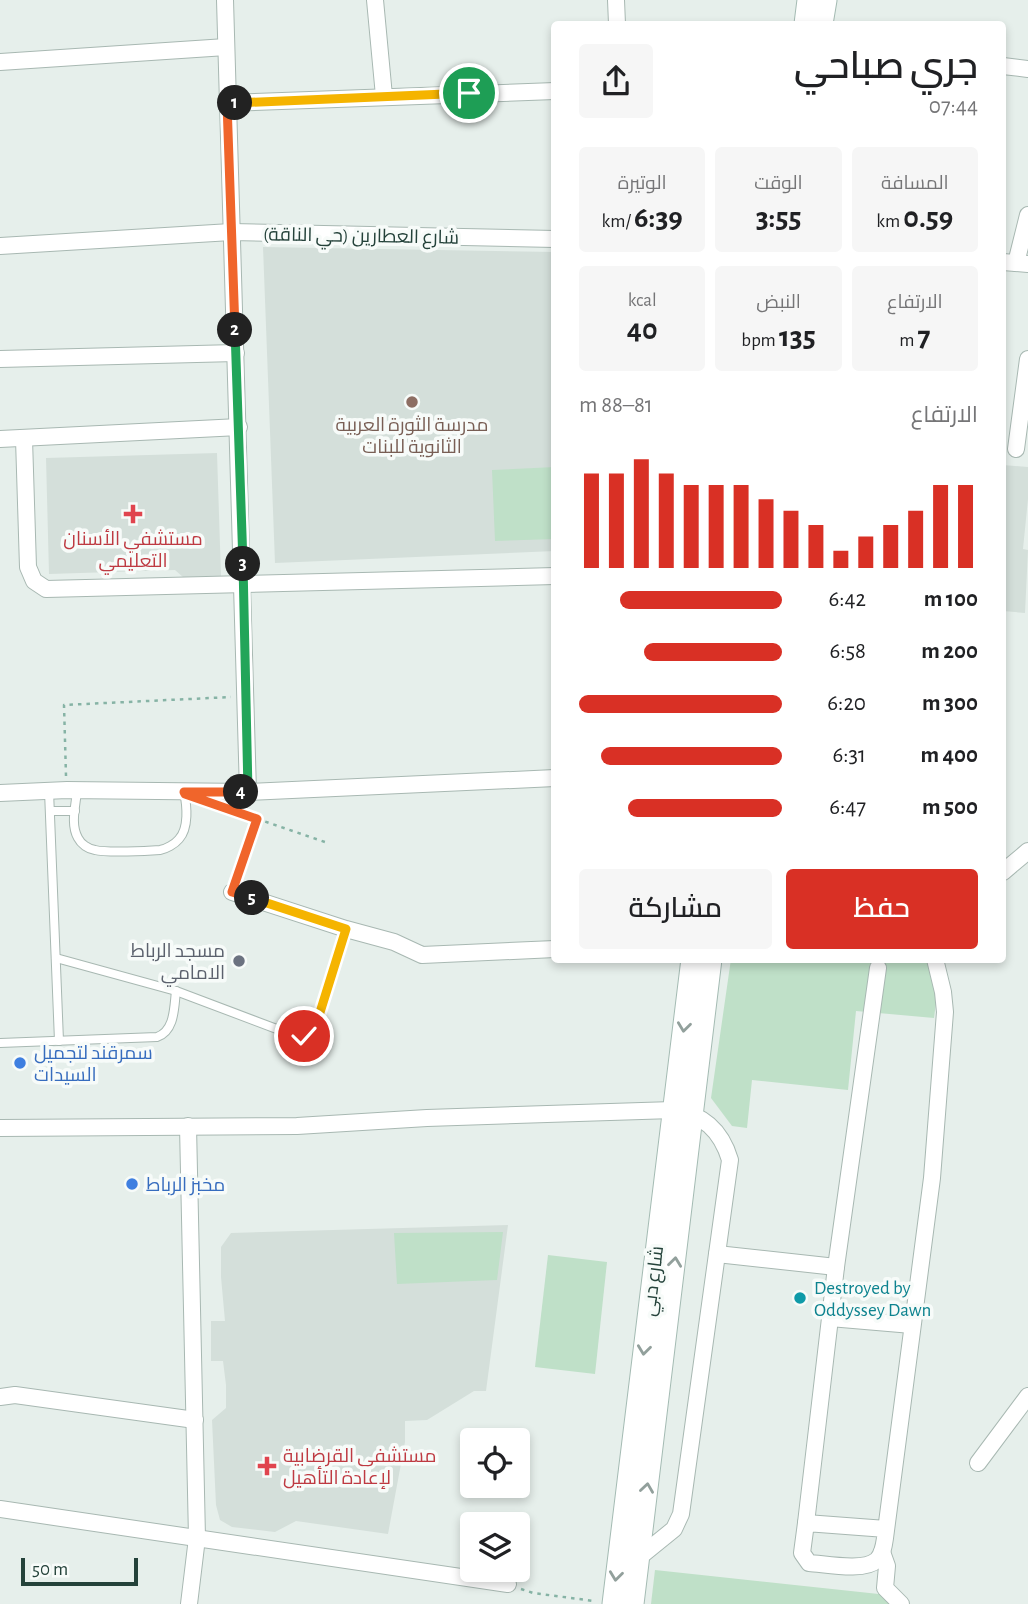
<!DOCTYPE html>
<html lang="ar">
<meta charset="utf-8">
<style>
:root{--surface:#fff;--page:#f6f6f6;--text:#202124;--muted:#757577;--accent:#d93025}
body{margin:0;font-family:"Alegreya Sans",Cairo,sans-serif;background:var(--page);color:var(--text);direction:rtl;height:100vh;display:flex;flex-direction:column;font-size:26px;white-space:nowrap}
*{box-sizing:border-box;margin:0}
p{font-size:23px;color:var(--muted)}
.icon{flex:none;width:38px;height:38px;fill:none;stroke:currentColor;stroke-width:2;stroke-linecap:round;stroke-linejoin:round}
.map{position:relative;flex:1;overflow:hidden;direction:ltr}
.drawer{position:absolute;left:551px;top:21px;width:455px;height:942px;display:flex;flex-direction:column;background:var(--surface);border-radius:7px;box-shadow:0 4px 10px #0003;direction:rtl}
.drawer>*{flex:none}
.tools{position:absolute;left:460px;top:1428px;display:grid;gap:14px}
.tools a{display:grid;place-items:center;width:70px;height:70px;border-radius:7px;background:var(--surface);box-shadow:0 4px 10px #0003;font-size:35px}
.scale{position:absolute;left:21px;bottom:18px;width:117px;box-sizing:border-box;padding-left:7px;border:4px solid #24423a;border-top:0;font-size:19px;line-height:24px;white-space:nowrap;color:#24423a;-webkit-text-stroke:5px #f7fbf9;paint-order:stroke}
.pin{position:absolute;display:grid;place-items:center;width:60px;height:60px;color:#fff;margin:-30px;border:4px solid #fff;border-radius:50%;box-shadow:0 2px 7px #0007}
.km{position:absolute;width:35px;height:35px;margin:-18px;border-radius:50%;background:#222;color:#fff;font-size:19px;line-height:35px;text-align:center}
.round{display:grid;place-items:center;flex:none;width:74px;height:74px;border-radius:7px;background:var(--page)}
.overview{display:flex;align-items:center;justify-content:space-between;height:119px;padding:0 28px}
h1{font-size:38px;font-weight:600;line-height:52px}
.figures{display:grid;grid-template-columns:repeat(3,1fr);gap:10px;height:119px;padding:7px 28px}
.figures div{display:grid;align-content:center;border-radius:7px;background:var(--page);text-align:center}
.figures b{font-size:30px;font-weight:600}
.figures small{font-size:19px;font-weight:400}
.figures p{font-size:19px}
.chart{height:196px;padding:14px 28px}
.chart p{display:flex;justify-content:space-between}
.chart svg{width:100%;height:126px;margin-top:7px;stroke:var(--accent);stroke-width:6}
.primary-button{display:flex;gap:14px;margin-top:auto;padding:14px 28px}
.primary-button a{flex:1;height:80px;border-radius:7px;background:var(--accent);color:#fff;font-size:28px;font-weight:600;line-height:80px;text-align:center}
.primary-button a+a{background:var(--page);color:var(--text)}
ul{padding:0 28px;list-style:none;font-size:23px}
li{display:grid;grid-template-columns:112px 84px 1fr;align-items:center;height:52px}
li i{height:18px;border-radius:9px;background:var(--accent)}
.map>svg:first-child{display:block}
.built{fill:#d4dfda}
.green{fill:#bfe0c8}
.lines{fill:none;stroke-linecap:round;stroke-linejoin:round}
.lane-casing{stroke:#a8b8b2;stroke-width:10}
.street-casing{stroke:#a8b8b2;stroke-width:18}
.secondary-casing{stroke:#a4bbb3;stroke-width:23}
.path{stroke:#86b3a5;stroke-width:2.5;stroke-dasharray:3.5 5;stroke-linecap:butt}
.lane{stroke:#fff;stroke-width:8}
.street{stroke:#fff;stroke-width:16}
.secondary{stroke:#fff;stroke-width:21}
.oneway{stroke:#92a09c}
.split-1-casing{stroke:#fff;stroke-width:14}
.split-2-casing{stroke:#fff;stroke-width:14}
.split-3-casing{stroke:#fff;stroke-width:14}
.split-4-casing{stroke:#fff;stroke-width:14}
.split-5-casing{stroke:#fff;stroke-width:14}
.split-6-casing{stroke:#fff;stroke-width:14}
.split-1{stroke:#f5b400;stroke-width:9}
.split-2{stroke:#f0652b;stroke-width:9}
.split-3{stroke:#22a559;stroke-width:9}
.split-4{stroke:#22a559;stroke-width:9}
.split-5{stroke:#f0652b;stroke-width:9}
.split-6{stroke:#f5b400;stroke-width:9}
.education-dot{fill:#8d6e63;stroke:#f7fbf9;stroke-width:2.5}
.health-dot{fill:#e0444e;stroke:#f7fbf9;stroke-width:2.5}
.worship-dot{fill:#6b7280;stroke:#f7fbf9;stroke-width:2.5}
.shop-dot{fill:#3f7fe0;stroke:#f7fbf9;stroke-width:2.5}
.culture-dot{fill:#0f9aa8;stroke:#f7fbf9;stroke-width:2.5}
.labels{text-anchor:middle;stroke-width:7;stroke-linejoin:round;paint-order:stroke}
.street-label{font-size:19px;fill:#24423a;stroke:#f7fbf9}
.education-label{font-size:19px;fill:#785e54;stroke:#f7fbf9}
.health-label{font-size:19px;fill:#be3a42;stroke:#f7fbf9}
.worship-label{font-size:19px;fill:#5b616d;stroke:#f7fbf9;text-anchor:end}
.shop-label{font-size:19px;fill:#366cbe;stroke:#f7fbf9;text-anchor:start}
.culture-label{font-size:19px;fill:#0d838f;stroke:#f7fbf9;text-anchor:start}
</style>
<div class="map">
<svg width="1028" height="1604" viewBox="0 0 1028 1604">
<rect width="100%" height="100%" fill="#e6efeb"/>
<!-- built -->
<g class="built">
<path d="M263 247 555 252V551L275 563Z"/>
<path d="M217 453 221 576 183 577 175 570 49 574 46 458Z"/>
<path d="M1003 465 1028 467V499L1023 549 1028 550 1025 613 1003 611Z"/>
<path d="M508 1225 486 1391H474L427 1420 405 1421V1442L388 1534 296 1521 275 1532 232 1527 220 1520 216 1505 212 1420 226 1408V1385L223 1361H211V1321H225L221 1277V1247L231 1233Z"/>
</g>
<!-- green -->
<g class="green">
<path d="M555 467V539L495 541 492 470Z"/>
<path d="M731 959H926L937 995 934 1018 856 1011 848 1090 752 1080 747 1128 732 1126 711 1098Z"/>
<path d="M503 1232 497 1280 397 1284 394 1233Z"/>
<path d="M548 1255 607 1262 595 1374 535 1367Z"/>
<path d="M655 1570 888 1595 898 1604H651Z"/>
</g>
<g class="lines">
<!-- lane casing -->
<g class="lane-casing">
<g id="lane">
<path d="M77 790C76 805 70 824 78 838 81 844 88 849 95 850 107 853 147 851 160 850 166 849 175 844 179 839 189 828 187 806 184 792"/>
<path d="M49 791 59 1041"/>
<path d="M50 811H75"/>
<path d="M56 958 176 991 290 1034C304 1036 309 1035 317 1022L346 929"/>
<path d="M0 1043 157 1037C175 1031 174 1007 176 991"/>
</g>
</g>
<!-- street casing -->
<g class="street-casing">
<g id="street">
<path d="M225 0 248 792"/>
<path d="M375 0 384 96"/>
<path d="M616 0 617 24"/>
<path d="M0 62 226 47"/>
<path d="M1003 66 1028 69"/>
<path d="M227 103 555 91"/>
<path d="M0 246 231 232 555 239"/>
<path d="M1003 262 1028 264"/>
<path d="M1016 263 1028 215"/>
<path d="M0 359 236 353"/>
<path d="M0 439 239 427"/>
<path d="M24 439 28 567 34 581 46 589 555 576"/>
<path d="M1016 449 1028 359"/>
<path d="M0 793 67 790 248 792 555 778"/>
<path d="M1003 872 1028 851"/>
<path d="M232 892 346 929 394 942 422 955 555 949"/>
<path d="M188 1126 197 1538 189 1604"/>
<path d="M0 1128 297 1126 427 1118 673 1110C703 1114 721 1130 730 1160L681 1514 674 1529 637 1559"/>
<path d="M717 1254 836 1267"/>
<path d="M830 1318 912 1325"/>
<path d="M0 1397 15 1395 195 1420"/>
<path d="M978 1463 1028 1396"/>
<path d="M0 1509 508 1584"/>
<path d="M806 1523 836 1267 878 968"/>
<path d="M886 1529 806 1523 802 1553 809 1563C826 1564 864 1572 877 1560 883 1554 884 1545 885 1538L932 1178 945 1012 943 992 935 959"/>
<path d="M882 1552 887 1566 885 1588 901 1604"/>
</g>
</g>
<!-- secondary casing -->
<g class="secondary-casing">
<g id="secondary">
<path d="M805 24 808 0"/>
<path d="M822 24 826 0"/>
<path d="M613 1604 692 959"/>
<path d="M633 1604 711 959"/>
</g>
</g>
<!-- path -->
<g class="path">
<path d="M66 776 64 705 231 697"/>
<path d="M225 808 325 842"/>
<path d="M236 879 257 819"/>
<path d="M521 1589 533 1593 594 1601"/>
</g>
<!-- lane -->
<use href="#lane" class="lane"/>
<!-- street -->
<use href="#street" class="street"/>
<!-- secondary -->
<use href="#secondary" class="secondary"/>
</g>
<!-- one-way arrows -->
<defs><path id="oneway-chevron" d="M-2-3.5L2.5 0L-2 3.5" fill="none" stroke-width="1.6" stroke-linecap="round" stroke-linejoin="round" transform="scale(1.75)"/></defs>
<g class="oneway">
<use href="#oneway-chevron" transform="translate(684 1027) rotate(97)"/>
<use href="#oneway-chevron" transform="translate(675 1262) rotate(-83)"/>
<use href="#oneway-chevron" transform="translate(644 1350) rotate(97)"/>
<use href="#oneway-chevron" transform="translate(647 1488) rotate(-82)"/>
<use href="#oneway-chevron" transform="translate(616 1576) rotate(97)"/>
</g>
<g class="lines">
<!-- split-1 casing -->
<g class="split-1-casing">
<path id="split-1" d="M235 103 469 93"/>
</g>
<!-- split-2 casing -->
<g class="split-2-casing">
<path id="split-2" d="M235 103H227L235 330"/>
</g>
<!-- split-3 casing -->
<g class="split-3-casing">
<path id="split-3" d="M235 330 243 564"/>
</g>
<!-- split-4 casing -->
<g class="split-4-casing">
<path id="split-4" d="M241 792H248L243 564"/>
</g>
<!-- split-5 casing -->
<g class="split-5-casing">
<path id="split-5" d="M241 792H184L185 794 257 819 232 892 252 898"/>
</g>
<!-- split-6 casing -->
<g class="split-6-casing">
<path id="split-6" d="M252 898 346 929 317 1022 311 1032 304 1036"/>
</g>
<!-- split-1 -->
<use href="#split-1" class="split-1"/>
<!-- split-2 -->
<use href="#split-2" class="split-2"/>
<!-- split-3 -->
<use href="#split-3" class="split-3"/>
<!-- split-4 -->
<use href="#split-4" class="split-4"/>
<!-- split-5 -->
<use href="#split-5" class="split-5"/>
<!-- split-6 -->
<use href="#split-6" class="split-6"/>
</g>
<!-- markers -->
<circle class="education-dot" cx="412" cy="402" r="7"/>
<g class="health-dot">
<path d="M129.5 503.5h7v7h7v7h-7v7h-7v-7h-7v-7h7z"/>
<path d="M263.5 1455.5h7v7h7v7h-7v7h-7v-7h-7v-7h7z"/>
</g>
<circle class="worship-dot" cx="239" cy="961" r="7"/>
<g class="shop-dot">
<circle cx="20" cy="1063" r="7"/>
<circle cx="132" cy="1184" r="7"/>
</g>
<circle class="culture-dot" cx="800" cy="1298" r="7"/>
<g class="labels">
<!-- street labels -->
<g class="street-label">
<text transform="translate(361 235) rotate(1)" y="7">شارع العطارين (حي الناقة)</text>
<text transform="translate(652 1281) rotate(-83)" y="7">شارع دبي</text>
</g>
<!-- education labels -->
<g class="education-label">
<text x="412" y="431">مدرسة الثورة العربية<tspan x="412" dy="22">الثانوية للبنات</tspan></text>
</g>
<!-- health labels -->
<g class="health-label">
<text x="133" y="545">مستشفي الأسنان<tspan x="133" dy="22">التعليمي</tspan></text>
<text x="283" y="1462" text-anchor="start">مستشفي القرضابية<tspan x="283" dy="22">لإعادة التأهيل</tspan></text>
</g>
<!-- worship labels -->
<g class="worship-label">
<text x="225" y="957">مسجد الرباط<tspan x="225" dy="22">الامامي</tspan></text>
</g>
<!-- shop labels -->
<g class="shop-label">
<text x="34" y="1059">سمرقند لتجميل<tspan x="34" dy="22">السيدات</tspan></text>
<text x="146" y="1191">مخبز الرباط</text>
</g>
<!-- culture labels -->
<g class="culture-label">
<text x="814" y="1294">Destroyed by<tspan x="814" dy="22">Oddyssey Dawn</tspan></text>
</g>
</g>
</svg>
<div class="tools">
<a><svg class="icon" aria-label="locate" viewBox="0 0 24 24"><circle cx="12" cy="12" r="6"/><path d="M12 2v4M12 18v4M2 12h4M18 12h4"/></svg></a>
<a><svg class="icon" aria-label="layers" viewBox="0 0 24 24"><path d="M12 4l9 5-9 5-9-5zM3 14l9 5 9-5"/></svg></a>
</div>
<div class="scale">50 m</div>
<div class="pin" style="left:469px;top:93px;background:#1e9e55"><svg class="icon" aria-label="arrive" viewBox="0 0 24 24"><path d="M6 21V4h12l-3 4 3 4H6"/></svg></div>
<div class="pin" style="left:304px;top:1036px;background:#d93025"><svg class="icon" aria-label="check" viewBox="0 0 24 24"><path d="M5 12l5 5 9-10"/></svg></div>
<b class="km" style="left:235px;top:103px">1</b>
<b class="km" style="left:235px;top:330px">2</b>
<b class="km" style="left:243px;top:564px">3</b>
<b class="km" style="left:241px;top:792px">4</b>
<b class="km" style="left:252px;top:898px">5</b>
<section class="drawer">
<div class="overview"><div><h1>جري صباحي</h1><p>07:44</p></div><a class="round"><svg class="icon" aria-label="share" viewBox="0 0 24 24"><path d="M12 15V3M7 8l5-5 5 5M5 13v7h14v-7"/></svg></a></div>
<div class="figures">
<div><p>المسافة</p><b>0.59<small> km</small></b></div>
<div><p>الوقت</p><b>3:55</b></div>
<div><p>الوتيرة</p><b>6:39<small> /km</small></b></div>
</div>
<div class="figures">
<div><p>الارتفاع</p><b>7<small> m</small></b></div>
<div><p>النبض</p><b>135<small> bpm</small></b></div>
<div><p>kcal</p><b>40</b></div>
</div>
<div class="chart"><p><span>الارتفاع</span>81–88 m</p>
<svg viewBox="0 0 160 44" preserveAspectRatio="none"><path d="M5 44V11M15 44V11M25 44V6M35 44V11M45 44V15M55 44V15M65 44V15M75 44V20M85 44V24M95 44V29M105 44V38M115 44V33M125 44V29M135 44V24M145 44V15M155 44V15"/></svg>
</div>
<ul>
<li><b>100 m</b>6:42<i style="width:80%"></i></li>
<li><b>200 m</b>6:58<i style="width:68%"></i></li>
<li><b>300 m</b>6:20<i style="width:100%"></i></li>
<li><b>400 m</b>6:31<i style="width:89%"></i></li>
<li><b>500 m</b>6:47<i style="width:76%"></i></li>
</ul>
<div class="primary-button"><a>حفظ</a><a>مشاركة</a></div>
</section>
</div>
